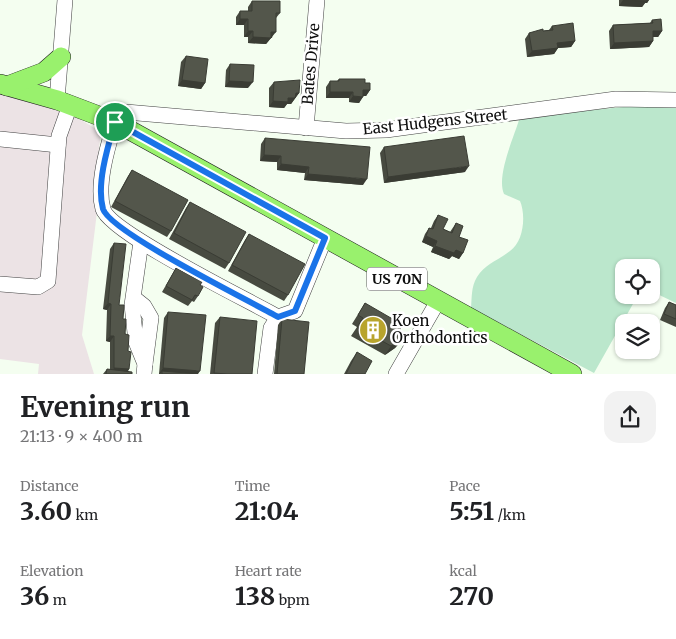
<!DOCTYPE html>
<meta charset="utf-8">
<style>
:root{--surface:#fff;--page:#f2f2f2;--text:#202124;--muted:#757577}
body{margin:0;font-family:Merriweather,serif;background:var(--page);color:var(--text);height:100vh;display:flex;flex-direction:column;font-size:19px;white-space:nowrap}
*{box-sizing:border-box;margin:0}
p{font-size:16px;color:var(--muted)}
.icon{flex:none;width:28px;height:28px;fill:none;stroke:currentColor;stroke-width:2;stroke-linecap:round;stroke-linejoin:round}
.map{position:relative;height:374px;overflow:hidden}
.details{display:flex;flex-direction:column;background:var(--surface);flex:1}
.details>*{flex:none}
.buttons{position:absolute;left:615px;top:259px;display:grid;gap:10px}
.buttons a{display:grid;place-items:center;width:45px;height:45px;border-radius:10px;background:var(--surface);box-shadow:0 1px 4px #0004;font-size:25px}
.pin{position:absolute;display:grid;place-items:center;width:42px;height:42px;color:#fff;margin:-21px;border:2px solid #fff;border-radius:50%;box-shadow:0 1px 5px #0007}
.round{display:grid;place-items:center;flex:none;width:52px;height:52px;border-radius:15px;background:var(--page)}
.summary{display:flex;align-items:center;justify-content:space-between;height:85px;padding:0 20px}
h1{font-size:28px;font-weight:700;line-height:38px}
.stats{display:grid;grid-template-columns:repeat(3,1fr);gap:8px;height:85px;padding:5px 20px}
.stats div{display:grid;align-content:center}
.stats b{font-size:25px;font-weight:700}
.stats small{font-size:14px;font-weight:400}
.stats p{font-size:14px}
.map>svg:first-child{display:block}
.industrial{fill:#ece3e5}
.green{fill:#bbe7cc}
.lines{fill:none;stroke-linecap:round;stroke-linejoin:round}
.minor-casing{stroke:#414141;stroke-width:16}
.major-casing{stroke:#1f1f1f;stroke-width:20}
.minor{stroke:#fff;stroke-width:15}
.major{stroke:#99f16d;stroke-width:19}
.wall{fill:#474a40}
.shaded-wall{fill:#3a3c34}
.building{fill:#53564b;stroke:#3a3c34}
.route-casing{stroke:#fff;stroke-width:10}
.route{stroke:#1a73e8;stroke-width:6}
.labels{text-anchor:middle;stroke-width:5;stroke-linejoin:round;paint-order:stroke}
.shield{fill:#fff;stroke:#565656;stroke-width:1}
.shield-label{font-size:14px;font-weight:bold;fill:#0e0e0e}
.street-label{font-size:15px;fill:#0e0e0e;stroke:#fff}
.poi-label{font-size:15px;fill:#0e0e0e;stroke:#fff;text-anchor:start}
</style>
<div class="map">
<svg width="676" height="374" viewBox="0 0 676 374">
<rect width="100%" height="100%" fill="#f4fef0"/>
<!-- industrial -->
<path class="industrial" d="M0 93 68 112 101 132 96 173 97 212 82 335 94 374H38L39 364 0 359Z"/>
<!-- green -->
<path class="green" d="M644 105 676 106V303L651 291V268H624V295H638L594 373 471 308C472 297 471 287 477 277 485 264 499 260 510 251 524 241 526 215 520 201L504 194C496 176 514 137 520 117Z"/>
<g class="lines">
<!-- minor casing -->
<g class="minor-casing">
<g id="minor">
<path d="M57 100 65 0"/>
<path d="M106 119 126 112 346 131 386 130 616 99 676 100"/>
<path d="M115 122C108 146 96 184 103 209 110 233 250 301 278 317L295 311 325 238"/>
<path d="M306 128 317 0"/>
<path d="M0 139 58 145"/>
<path d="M141 242 132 305 136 342 145 364 144 374"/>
<path d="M0 284 38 287 48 281 59 136 70 105"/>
<path d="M134 298 144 306 151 318 145 364"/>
<path d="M265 374 271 328 278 317"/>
<path d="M396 374 438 301"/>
</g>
</g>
<!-- major casing -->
<g class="major-casing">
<g id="major">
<path d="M0 84 57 100 115 122 572 374"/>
<path d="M7 86 44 72 61 57"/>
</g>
</g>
<!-- minor -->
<use href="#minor" class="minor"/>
<!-- major -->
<use href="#major" class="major"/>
</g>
<!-- wall -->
<g class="wall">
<path d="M619 0H649L647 3H645L642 7 619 6Z"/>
<path d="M252 1 280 13 276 18 272 38H271L266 44 248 43V37H244V25H236V17L240 11H248V7Z"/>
<path d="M652 20 662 31 658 37H653V41L649 47 610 49 609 31 613 25 650 23Z"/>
<path d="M552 26 575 41 571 47 558 48 554 54 527 57 525 39 529 33 549 30Z"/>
<path d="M186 56 205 83 201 89 178 86 181 62Z"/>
<path d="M230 64 248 88 225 87 226 70Z"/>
<path d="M339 79 365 83 370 90 366 96H363L359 103 349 102V98H326V87L330 81H337Z"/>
<path d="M274 82 299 93 291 104H287L284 108 269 107V88Z"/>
<path d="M265 138 363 185 304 180 305 173 277 170V162L260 161 261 144Z"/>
<path d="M384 147 465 172 384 183 380 153Z"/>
<path d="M132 170 171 231 167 237 111 207 128 176Z"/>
<path d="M190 202 229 263 225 269 169 239 186 208Z"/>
<path d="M438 215 443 229 450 232 456 223 463 253 459 259 452 256 449 259 431 252 433 247 422 242 425 234 429 228H431L434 221Z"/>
<path d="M249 234 288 295 284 301 228 271 245 240Z"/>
<path d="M114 243 119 305 123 319 128 351 129 369 128 371 132 374H103L107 369 110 370V342L106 341 107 310 103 309 110 249Z"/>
<path d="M176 268 198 296 194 302 192 301 188 306 162 292Z"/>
<path d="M669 302 676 305V327L660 320 665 308Z"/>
<path d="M365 303 400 329 402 340 395 348 385 355 351 336 357 327 352 324Z"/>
<path d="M168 312 198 374H159L164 318Z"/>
<path d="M220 317 252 374H210L215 323Z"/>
<path d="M282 319 304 374H274L278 325Z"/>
<path d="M357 352 365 374H344L351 361Z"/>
</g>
<!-- shaded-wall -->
<g class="shaded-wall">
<path d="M623 0H649L647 3H645L642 7 619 6Z"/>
<path d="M240 19H248L244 25H236Z"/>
<path d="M248 31H253L248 37H244Z"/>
<path d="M653 31H662L658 37H649Z"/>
<path d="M271 32H276L266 44 248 43 253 37Z"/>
<path d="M575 41 571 47 558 48 554 54 527 57 532 51 557 43Z"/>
<path d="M653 41 649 47 610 49 614 43Z"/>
<path d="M182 80 205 83 201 89 178 86Z"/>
<path d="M229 81 253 82 248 88 225 87Z"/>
<path d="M363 90H370L366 96H359Z"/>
<path d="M330 92H353L349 98H326Z"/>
<path d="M296 93H299L291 104H287L284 108 269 107 273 101 288 98Z"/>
<path d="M353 96 363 97 359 103 349 102Z"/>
<path d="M264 155 281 156 277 162 260 161Z"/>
<path d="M281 164 309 167 305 173 277 170Z"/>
<path d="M469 166 465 172 384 183 388 177Z"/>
<path d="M308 174 367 179 363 185 304 180Z"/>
<path d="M426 236 437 241 433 247 422 242Z"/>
<path d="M435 246 456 250 463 253 459 259 452 256 449 259 431 252Z"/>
<path d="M108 303 111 304 107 310 103 309Z"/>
<path d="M110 336H114L110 342 106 341Z"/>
<path d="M402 340 395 348 385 355 391 346Z"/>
<path d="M114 368 129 369 126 374H110Z"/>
<path d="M163 368 200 371 198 374 162 371 160 374H159Z"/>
</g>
<!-- building -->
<g class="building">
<path d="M623 0H647V1Z"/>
<path d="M252 1H280V13H276V32H271V38L253 37V31H248V19H240V11H252Z"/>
<path d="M661 19 662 31H653V41L614 43 613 25 653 23 652 20Z"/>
<path d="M573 23 575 41 557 43 558 48 532 51 529 33 543 29V31L553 30 552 26Z"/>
<path d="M186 56 208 59 205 83 182 80Z"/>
<path d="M230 64 254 65 253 82 229 81Z"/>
<path d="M339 79H365V83H370V90H363V97L353 96V92H330V81H339Z"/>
<path d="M300 80 299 93H296L295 98H288V102L273 101 274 82Z"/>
<path d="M464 136 469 166 388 177 384 147Z"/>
<path d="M265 138 370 147 367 179 308 174 309 167 281 164V156L264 155Z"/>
<path d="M132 170 188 200 171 231 115 201Z"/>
<path d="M190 202 246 232 229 263 174 233Z"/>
<path d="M438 215 448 219 443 229 452 233 456 223 463 226 459 237 468 240 463 253 456 250 454 253 435 246 437 241 426 236 429 228 433 229Z"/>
<path d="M249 234 305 264 288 295 232 265Z"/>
<path d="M114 243 126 244 119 305H124L123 319H126L125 334 129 335 128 351 131 352 129 369 114 368V336H110L111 304 108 303Z"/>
<path d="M176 268 202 282 200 285 203 287 198 296 195 295 192 300 166 286Z"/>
<path d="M669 302 676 305V319L664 314Z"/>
<path d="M365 303 403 325 400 329 402 340 391 346 357 327 363 318 358 315Z"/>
<path d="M168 312 206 315 200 371 163 368Z"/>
<path d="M220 317 257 321 252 374H227L214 373Z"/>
<path d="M282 319 309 322 304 374H277Z"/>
<path d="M357 352 372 361 365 374H346Z"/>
<path d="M107 369 132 372V374H106Z"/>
<path d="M162 371 198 374H162Z"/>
</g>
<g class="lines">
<!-- route casing -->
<g class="route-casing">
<path id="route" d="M115 122 325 238 295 311 278 317C250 301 110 232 103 209 96 184 108 146 115 122Z"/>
</g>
<!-- route -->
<use href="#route" class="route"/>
</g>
<!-- icons -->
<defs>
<g id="building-disc" transform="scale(1.4375)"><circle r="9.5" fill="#b8a42d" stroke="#fff"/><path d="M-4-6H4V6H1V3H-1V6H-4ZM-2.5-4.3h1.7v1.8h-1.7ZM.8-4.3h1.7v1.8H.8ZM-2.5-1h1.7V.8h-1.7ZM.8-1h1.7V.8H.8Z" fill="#fff"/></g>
</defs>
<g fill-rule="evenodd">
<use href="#building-disc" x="373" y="330"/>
</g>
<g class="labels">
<!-- shield labels -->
<rect class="shield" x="367" y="267.5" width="60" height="23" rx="4"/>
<g class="shield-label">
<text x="397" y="284">US 70N</text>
</g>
<!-- street labels -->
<g class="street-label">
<text transform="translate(311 64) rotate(-85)" y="5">Bates Drive</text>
<text transform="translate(435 122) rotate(-6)" y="5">East Hudgens Street</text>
</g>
<!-- poi labels -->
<g class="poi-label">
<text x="392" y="326">Koen<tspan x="392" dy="17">Orthodontics</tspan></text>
</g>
</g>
</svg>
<div class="buttons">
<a><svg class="icon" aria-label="locate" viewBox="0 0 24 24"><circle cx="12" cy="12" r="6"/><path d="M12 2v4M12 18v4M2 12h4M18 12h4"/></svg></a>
<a><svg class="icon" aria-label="layers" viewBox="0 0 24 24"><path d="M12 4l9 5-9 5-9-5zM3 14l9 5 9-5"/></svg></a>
</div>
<div class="pin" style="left:115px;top:122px;background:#1e9e55"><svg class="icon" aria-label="arrive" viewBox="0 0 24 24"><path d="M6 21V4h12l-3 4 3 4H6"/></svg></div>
</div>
<section class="details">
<div class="summary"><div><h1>Evening run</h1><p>21:13 · 9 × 400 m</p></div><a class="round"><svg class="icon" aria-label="share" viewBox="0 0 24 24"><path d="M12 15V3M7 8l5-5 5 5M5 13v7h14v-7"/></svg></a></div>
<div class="stats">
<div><p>Distance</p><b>3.60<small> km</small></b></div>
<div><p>Time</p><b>21:04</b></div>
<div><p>Pace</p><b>5:51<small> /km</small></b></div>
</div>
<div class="stats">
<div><p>Elevation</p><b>36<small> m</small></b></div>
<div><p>Heart rate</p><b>138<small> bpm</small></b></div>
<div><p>kcal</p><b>270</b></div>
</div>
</section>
